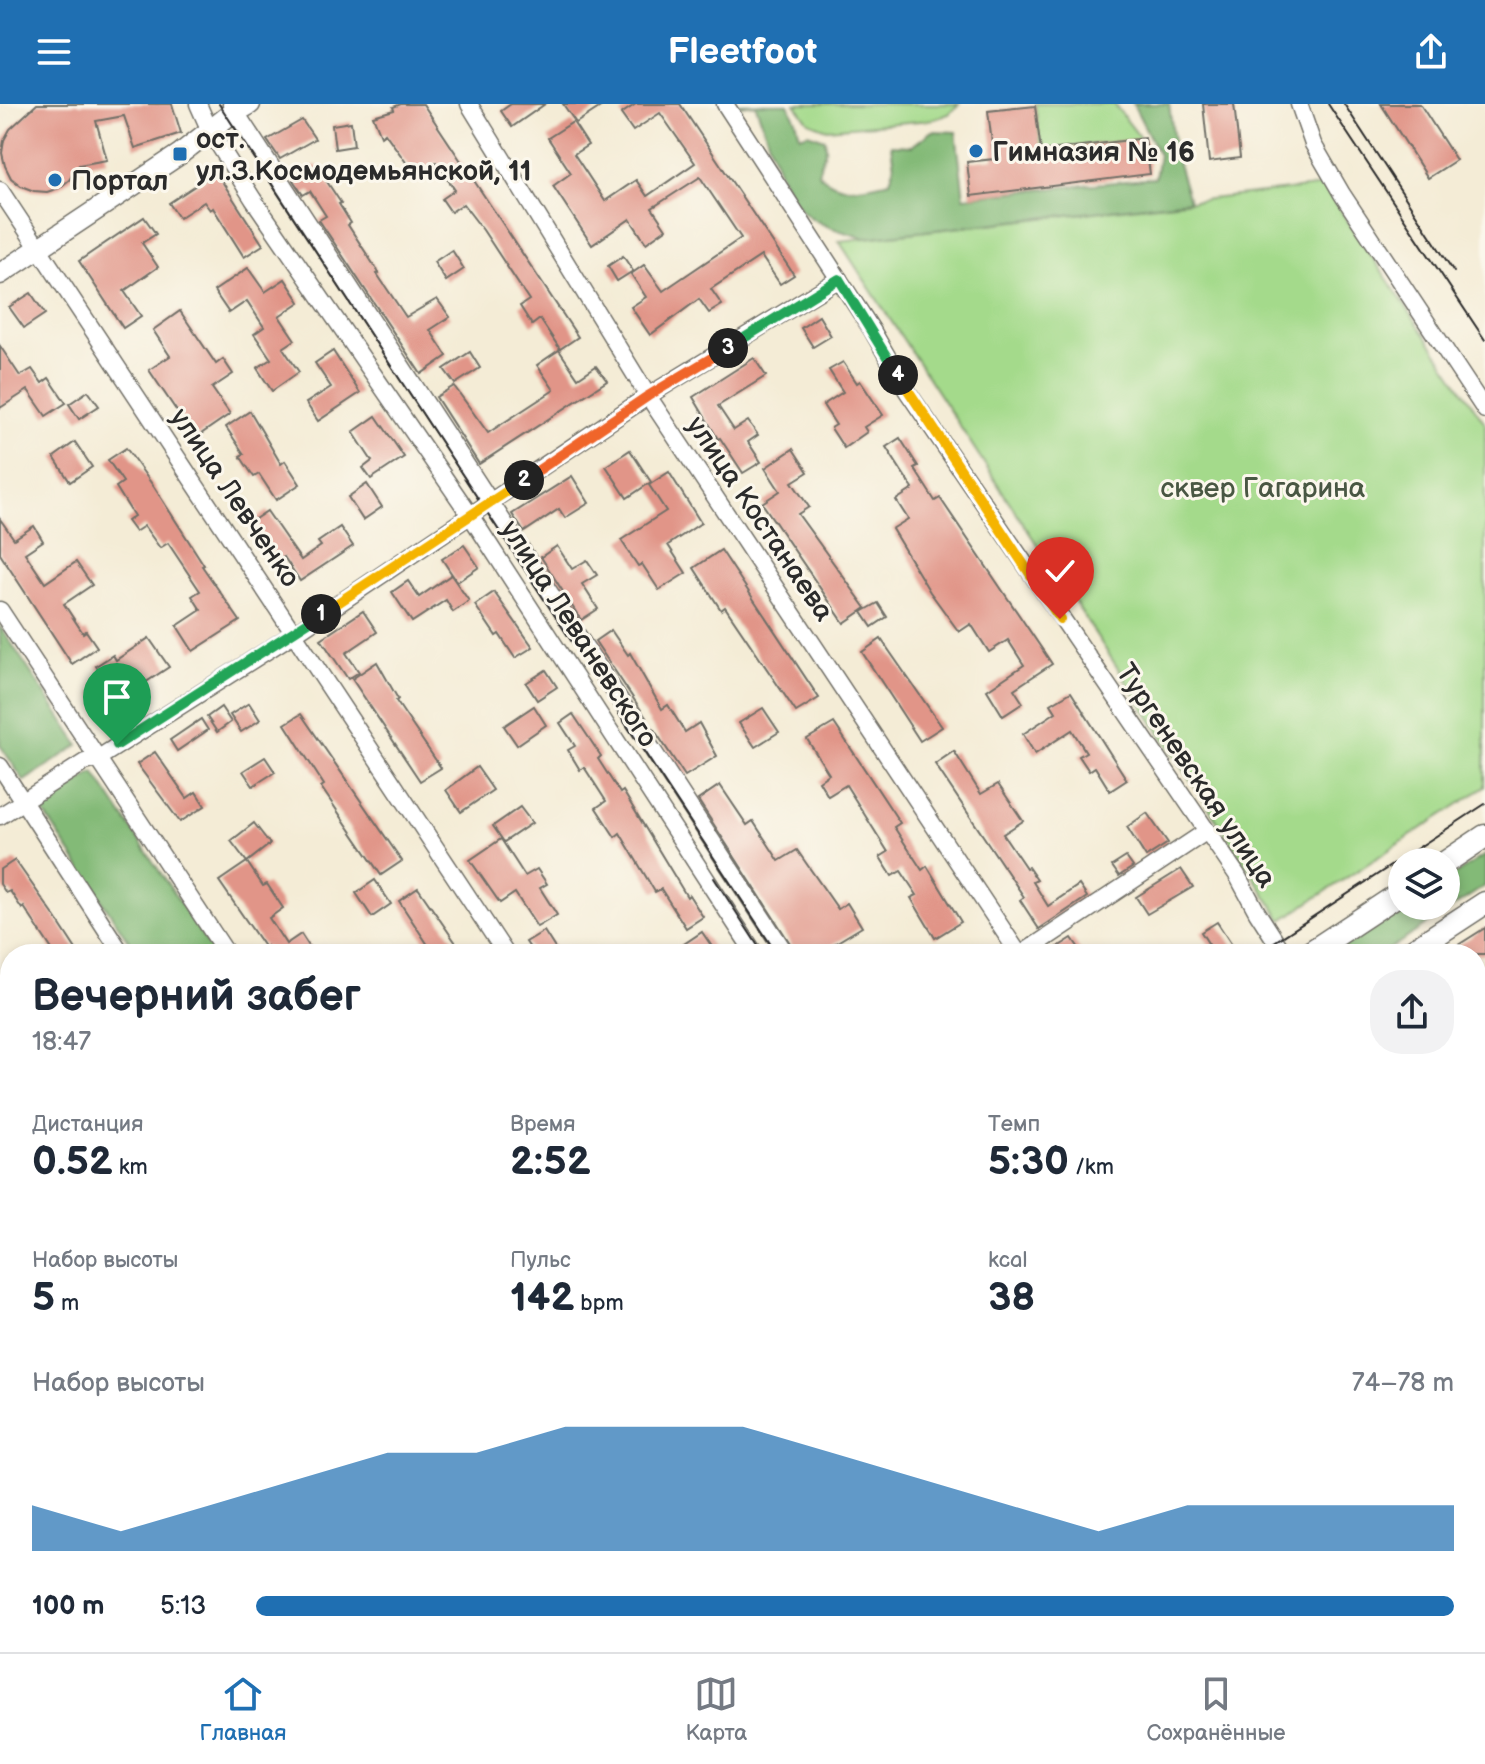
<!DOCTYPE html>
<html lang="ru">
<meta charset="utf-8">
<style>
:root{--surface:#fff;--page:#f2f2f3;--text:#1f2937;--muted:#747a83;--line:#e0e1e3;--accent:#1f6fb2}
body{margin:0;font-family:"Balsamiq Sans",sans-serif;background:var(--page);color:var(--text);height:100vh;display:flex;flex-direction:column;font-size:30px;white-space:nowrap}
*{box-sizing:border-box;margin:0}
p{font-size:26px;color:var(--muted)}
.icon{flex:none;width:44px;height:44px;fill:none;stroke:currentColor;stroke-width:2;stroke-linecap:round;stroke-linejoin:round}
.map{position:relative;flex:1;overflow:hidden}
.sheet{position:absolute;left:0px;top:840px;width:1486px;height:708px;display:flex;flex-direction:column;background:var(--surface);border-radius:32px 32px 0 0;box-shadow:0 4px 12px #0003}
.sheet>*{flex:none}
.controls{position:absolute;left:1388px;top:744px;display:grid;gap:16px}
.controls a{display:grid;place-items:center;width:72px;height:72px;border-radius:50%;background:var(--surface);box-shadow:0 4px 12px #0003;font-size:40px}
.pin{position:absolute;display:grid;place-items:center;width:68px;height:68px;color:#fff;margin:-82px -34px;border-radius:50% 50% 50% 0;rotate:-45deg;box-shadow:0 0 8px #0007}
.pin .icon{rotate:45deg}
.km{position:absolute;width:40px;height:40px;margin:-20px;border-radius:50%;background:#222;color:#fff;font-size:22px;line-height:40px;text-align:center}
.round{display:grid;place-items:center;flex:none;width:84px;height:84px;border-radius:32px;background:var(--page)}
.head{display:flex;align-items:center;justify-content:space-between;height:136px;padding:0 32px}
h1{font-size:44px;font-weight:600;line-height:60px}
.stats{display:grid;grid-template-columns:repeat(3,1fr);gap:12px;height:136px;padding:8px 32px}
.stats div{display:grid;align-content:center}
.stats b{font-size:40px;font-weight:600}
.stats small{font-size:22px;font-weight:400}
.stats p{font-size:22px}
.chart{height:224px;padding:16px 32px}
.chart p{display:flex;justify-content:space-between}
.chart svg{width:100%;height:144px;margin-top:8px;fill:var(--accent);opacity:.7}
ul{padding:0 32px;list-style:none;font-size:26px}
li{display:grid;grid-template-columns:128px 96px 1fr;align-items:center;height:60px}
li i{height:20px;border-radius:10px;background:var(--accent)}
header{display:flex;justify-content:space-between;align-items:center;height:104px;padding:0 32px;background:var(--accent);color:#fff;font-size:36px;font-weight:600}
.tabs{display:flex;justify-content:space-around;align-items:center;height:112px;border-top:2px solid var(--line);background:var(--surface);font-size:22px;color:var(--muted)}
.tabs a{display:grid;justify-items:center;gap:4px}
.tabs .active{color:var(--accent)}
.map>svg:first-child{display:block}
.green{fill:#a4da8b;stroke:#68825b;stroke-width:2}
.forest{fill:#83ba77;stroke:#577251;stroke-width:2}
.building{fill:#e19588}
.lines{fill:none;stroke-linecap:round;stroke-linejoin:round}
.minor-casing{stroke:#716f67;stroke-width:19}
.tertiary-casing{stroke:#716f67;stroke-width:23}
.secondary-casing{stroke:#716f67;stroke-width:25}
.minor{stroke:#fff;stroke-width:16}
.tertiary{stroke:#fff;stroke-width:20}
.secondary{stroke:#fff;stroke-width:22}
.tram{stroke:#2b2b2b;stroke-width:2}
.split-1-casing{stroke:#fff;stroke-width:16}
.split-2-casing{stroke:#fff;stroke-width:16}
.split-3-casing{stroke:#fff;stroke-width:16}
.split-4-casing{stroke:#fff;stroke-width:16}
.split-5-casing{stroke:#fff;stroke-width:16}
.split-1{stroke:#22a559;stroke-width:10}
.split-2{stroke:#f5b400;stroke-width:10}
.split-3{stroke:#f0652b;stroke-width:10}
.split-4{stroke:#22a559;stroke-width:10}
.split-5{stroke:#f5b400;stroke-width:10}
.poi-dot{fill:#1f6fb2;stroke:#fbf7ec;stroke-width:3}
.labels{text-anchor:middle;stroke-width:6;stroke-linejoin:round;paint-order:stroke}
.poi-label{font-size:28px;font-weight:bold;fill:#2b2b2b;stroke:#fbf7ec;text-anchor:start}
.park-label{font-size:28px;fill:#495743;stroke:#fbf7ec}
.street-label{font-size:28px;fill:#2b2b2b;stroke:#fbf7ec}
</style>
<header><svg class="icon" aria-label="menu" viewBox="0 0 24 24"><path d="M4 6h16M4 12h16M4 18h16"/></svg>Fleetfoot<svg class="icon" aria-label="share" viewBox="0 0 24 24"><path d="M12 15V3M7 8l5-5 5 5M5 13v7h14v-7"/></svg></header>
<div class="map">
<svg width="1485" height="1548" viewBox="0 0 1485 1548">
<rect width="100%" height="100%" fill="#fbf7ec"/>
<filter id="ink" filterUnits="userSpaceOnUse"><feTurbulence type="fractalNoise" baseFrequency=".0125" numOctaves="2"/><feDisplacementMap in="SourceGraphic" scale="16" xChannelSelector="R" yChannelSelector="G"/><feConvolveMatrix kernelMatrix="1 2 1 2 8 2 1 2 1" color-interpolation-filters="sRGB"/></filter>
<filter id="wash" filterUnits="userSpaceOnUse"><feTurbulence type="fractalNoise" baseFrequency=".006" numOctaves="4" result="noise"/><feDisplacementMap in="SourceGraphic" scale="32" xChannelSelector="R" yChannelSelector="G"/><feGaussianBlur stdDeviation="1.8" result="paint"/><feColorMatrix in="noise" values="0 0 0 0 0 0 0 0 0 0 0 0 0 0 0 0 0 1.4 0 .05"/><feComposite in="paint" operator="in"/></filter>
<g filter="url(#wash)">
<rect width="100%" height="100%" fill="#f4ecd6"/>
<!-- green -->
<g class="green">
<path d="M795 0H959L949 10 931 16 827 25 809 18Z"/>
<path d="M1035 0H1114L1141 35 1041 47Z"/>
<path d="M1324 82 1485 319V683L1282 816 839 137Z"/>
</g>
<!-- forest -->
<g class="forest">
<path d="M738 0H788L796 16 800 32 808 29 825 35 826 44 818 69C839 91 863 83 890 77L894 63 891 41 912 42 932 27 956 28 964 93 1155 74 1159 51 1133 0H1169L1176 53 1189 97 864 134C845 128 821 123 805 109 780 87 768 30 755 0L740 2Z"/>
<path d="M0 522 79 641 24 677 0 641Z"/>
<path d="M94 668 214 850H137L41 704Z"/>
<path d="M1485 751V782L1382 850H1331L1406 802H1446V776Z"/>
</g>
<g id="blocks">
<!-- building -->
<g class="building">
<path d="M37 0H172L181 29 135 44 124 12 96 17 107 56 79 61 69 76 59 84 47 88 34 87 21 82 11 74 5 62 2 49 4 36 10 25Z"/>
<path d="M401 0H423L578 233 560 245 540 215 532 221 520 202 529 196 483 126 463 100 451 108 442 95 455 86 436 58 415 71 385 29 381 32 373 12 394 6 393 3Z"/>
<path d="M511 0H545L512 23 501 7Z"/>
<path d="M563 0H605L576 19Z"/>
<path d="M636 0H680L794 171 780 180 761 152 711 185 722 201 709 209 699 195 650 231 631 203 646 193 631 170 644 161 663 187 741 134 700 73 652 104 666 125 646 139 630 115 592 141 553 82 571 69 548 34 573 18 588 41 574 50 605 97 636 76 647 92 695 59 660 9 633 27 621 10Z"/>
<path d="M1203 0H1234L1240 54 1209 58Z"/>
<path d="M1381 0H1420L1456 56 1428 74Z"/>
<path d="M1035 2 1041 47 1145 34 1150 70 971 92 967 58 994 55 988 7Z"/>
<path d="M302 16 315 35 280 55 267 36Z"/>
<path d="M351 18 354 42 335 45 332 21Z"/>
<path d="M316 61 341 99 339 100 351 119 348 121 379 169 377 170 406 213 437 195 450 213 430 226 447 252 421 270 319 116 326 112 310 87 303 91 293 76Z"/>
<path d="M216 68 263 141 244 153 213 104 210 106 204 98 179 114 169 99Z"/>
<path d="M144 113 156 130 142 139 158 163 124 187 141 212 123 224 79 157Z"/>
<path d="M452 146 464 165 446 177 434 158Z"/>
<path d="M623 152 633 167 617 177 608 162Z"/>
<path d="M248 164 265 188 285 175 300 198 279 212 295 236 283 244 299 268 272 287 257 264 271 255 254 230 264 223 247 197 229 209 214 187Z"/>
<path d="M31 189 45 210 24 224 9 203Z"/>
<path d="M180 207 216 260 223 255 233 270 212 284 230 310 195 334 149 266 170 252 153 226Z"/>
<path d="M819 212 831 232 813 243 801 224Z"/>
<path d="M0 242 20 272 32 265 42 279 49 274 66 299 46 312 28 286 0 304Z"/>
<path d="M559 246 578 274 596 262 607 277 479 360 436 293 454 282 488 329 554 286 537 261Z"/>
<path d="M333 247 360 289 318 317 306 299 331 283 315 259Z"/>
<path d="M470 248 480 264 455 280 444 265Z"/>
<path d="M754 254 766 272 718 302 734 326 748 317 758 331 748 338 761 358 743 369 720 334 718 335 693 293Z"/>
<path d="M843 258 857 279 860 277 883 311 864 323 867 328 844 344 831 324 836 321 823 301 843 288 829 266Z"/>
<path d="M88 287 99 302 79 315 69 300Z"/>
<path d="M250 307 281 360 285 357 300 380 276 396 259 370 254 373 240 352 244 350 226 323Z"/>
<path d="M376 312 404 353 371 375 363 364 372 357 353 328Z"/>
<path d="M900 334 918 362 914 364 935 397 940 394 1052 560 1014 585 1023 599 1003 612 987 586 1024 561 1008 536 989 548 971 520 959 528 930 488 892 425 908 415 896 396 913 385 886 343Z"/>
<path d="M75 338 92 363 70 378 54 353Z"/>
<path d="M126 344 154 383 204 461 202 462 240 517 193 547 177 522 201 506 192 492 200 487 168 439 160 444 144 422 135 428 127 417 134 412 116 383 123 378 108 356Z"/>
<path d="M793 345 808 368 792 378 809 403 798 410 866 504 844 519 762 399 780 387 765 364Z"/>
<path d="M630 346 651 378 627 394 606 362Z"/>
<path d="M669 368 701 419 668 441 686 469 659 486 642 460 638 462 621 436 666 407 649 381Z"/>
<path d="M572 372 589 399 565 414 559 405 524 428 512 410Z"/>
<path d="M367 380 382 403 363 416 348 393Z"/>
<path d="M267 407 301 456 321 442 318 438 340 423 353 442 300 477 284 453 274 460 249 419Z"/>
<path d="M0 415 14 435 34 422 43 437 25 449 45 479 76 458 92 481 64 500 83 529 86 527 97 543 72 560 0 450Z"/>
<path d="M464 441 479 463 457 478 442 455Z"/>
<path d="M557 442 572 465 587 456 597 471 582 480 598 505 581 516 541 453Z"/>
<path d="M721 446 819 594 796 608 725 503 721 506 694 464Z"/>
<path d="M451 471 469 497 453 508 446 496 412 518 392 488 408 477 419 493Z"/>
<path d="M494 488 533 543 515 554 499 530 496 532 475 501Z"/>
<path d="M878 499 887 513 872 523 862 508Z"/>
<path d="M363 507 377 528 346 549 359 568 348 575 321 535Z"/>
<path d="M611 526 628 551 630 549 662 605 668 601 685 628 699 619 717 652 685 672 595 537Z"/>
<path d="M149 534 169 563 102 607 91 589 107 578 96 562 113 551 116 556Z"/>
<path d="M881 535 942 623 920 637 862 548Z"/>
<path d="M377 558 398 595 396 597 441 664 420 677 352 575Z"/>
<path d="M546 566 557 583 537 596 526 579Z"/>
<path d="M1071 588 1127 676 1110 687 1095 663 1089 667 1079 652 1086 648 1072 626 1035 650 1023 630 1056 608 1051 600Z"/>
<path d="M249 599 260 616 241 628 230 611Z"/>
<path d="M534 602 546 621 517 641 504 622Z"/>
<path d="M221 603 231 618 217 628 207 613Z"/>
<path d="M763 604 779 628 755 643 739 619Z"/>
<path d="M301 610 402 757 381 771 321 683 324 681 285 620Z"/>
<path d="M573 610 601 652 598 655 620 689 623 687 687 793 689 791 703 813 686 824 661 785 655 788 620 729 615 733 596 704 606 697 584 663 580 666 568 646 575 642 560 619Z"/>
<path d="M201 615 208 626 177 647 170 636Z"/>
<path d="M834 619 900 719 894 723 922 766 927 762 961 818 935 834 911 794 917 791 901 767 892 772 880 753 888 748 846 681 828 692 819 677 829 670 807 635Z"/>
<path d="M954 647 981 690 998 680 1023 717 1003 730 1026 764 1028 763 1037 776 1033 778 1048 802 1079 781 1087 793 1039 825 1020 796 1024 793 935 660Z"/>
<path d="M155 648 187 694 196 688 205 702 180 718 137 660Z"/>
<path d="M265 653 275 668 253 682 243 667Z"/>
<path d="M477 663 493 686 461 708 446 686Z"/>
<path d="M720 681 747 721 753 717 779 757 797 746 838 805 847 799 862 823 824 846 827 850H797L698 696Z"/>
<path d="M520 703 532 719 504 738 493 722Z"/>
<path d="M1147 709 1168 739 1146 753 1127 723Z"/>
<path d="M254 719 270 740 247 758 231 737Z"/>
<path d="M501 735 525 772 537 765 547 780 540 784 557 811 537 823 515 789 500 799 470 756Z"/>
<path d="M1126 753 1133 763 1119 772 1112 762Z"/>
<path d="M15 756 55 813 79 850H55L24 803 22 805 10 787 6 789 0 780V766Z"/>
<path d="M247 758 263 782 267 780 283 804 269 814 286 840 301 830 314 850H271L267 842 265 844 219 777Z"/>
<path d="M1181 765 1193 783 1147 810 1136 793Z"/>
<path d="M375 776 391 800 372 813 356 789Z"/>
<path d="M418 784 460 845 452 850H434L399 797Z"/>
<path d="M1217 818 1232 841 1219 850H1215L1201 828Z"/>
<path d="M1485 824V850H1444Z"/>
<path d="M544 827 556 846 549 850H534L526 838Z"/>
<path d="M702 828 717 850H669Z"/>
<path d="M1072 834 1083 850H1047Z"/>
</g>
</g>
</g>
<g filter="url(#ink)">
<use href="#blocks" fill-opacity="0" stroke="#716f67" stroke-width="2"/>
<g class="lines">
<!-- minor casing -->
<g class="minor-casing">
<g id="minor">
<path d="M198 0 210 27 253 95 470 411 755 850"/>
<path d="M469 0 648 292 1019 850"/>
<path d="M725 0 872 226 907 287 1237 771 1257 808 1284 850"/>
<path d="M1299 0 1313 40 1342 90 1485 306"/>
<path d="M231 1 786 850"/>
<path d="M0 86 506 850"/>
<path d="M0 506 227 850"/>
<path d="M0 662 122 850"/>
<path d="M0 712 85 658 97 655 295 529 648 292 839 175"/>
<path d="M1022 850 1207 727"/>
<path d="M1476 1034 1485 1048"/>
<path d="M0 1090 10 1105"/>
<path d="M1476 1438 1485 1452"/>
<path d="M1476 1473 1485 1467"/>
<path d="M0 1522 10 1515"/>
<path d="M0 1528 12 1548"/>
<path d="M288 1538 294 1548"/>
<path d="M566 1538 573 1548"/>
<path d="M859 1538 866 1548"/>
<path d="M1366 1548 1380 1538"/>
</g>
</g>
<!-- tertiary casing -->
<g class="tertiary-casing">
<g id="tertiary">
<path d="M0 170 180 50 227 13 250 0"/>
<path d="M1212 1538 1218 1548"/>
</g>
</g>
<!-- secondary casing -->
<g class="secondary-casing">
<g id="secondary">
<path d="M1446 758 1485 732"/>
<path d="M1308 850 1402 788"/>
<path d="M1407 850 1485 799"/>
<path d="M237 1548 253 1538"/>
<path d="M328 1548 343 1538"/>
</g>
</g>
<!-- minor -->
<use href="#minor" class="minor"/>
<!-- tertiary -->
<use href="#tertiary" class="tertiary"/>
<!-- secondary -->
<use href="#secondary" class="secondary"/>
<!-- tram -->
<g class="tram">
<path d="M219 0 777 850"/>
<path d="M1328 0 1485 236"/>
<path d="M1344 0 1454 168"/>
<path d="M714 774 762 848"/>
<path d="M1256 850 1485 700"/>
<path d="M177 1548 193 1538"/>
<path d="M200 1548 215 1538"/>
</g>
</g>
</g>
<g class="lines" filter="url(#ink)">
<!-- split-1 casing -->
<g class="split-1-casing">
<path id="split-1" d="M117 641 321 510"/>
</g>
<!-- split-2 casing -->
<g class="split-2-casing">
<path id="split-2" d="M321 510 524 376"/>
</g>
<!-- split-3 casing -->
<g class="split-3-casing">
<path id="split-3" d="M524 376 648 292 728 244"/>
</g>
<!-- split-4 casing -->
<g class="split-4-casing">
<path id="split-4" d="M728 244 839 175 898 271"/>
</g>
<!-- split-5 casing -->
<g class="split-5-casing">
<path id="split-5" d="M898 271 1060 515"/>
</g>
<!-- split-1 -->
<use href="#split-1" class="split-1"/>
<!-- split-2 -->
<use href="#split-2" class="split-2"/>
<!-- split-3 -->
<use href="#split-3" class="split-3"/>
<!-- split-4 -->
<use href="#split-4" class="split-4"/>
<!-- split-5 -->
<use href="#split-5" class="split-5"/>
</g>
<!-- markers -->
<g class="poi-dot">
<circle cx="976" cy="47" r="8"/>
<rect x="172" y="42" width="16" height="16" rx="4"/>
<circle cx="55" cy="76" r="8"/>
</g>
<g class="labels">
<!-- poi labels -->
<g class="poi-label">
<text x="196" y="44">ост.<tspan x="196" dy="32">ул.З.Космодемьянской, 11</tspan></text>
<text x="992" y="57">Гимназия № 16</text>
<text x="71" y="86">Портал</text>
</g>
<!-- park labels -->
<g class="park-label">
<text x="1263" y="393">сквер Гагарина</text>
</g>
<!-- street labels -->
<g class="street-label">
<text transform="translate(236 393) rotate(56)" y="10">улица Левченко</text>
<text transform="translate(761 414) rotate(56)" y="10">улица Костанаева</text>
<text transform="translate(580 529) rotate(57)" y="10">улица Леваневского</text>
<text transform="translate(1197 671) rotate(56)" y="10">Тургеневская улица</text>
</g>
</g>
</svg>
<div class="controls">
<a><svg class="icon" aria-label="layers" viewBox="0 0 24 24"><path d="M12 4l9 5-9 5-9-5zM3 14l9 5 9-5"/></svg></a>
</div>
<div class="pin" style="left:117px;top:641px;background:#1e9e55"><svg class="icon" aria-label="arrive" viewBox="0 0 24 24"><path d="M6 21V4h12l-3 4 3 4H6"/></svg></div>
<div class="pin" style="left:1060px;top:515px;background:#d93025"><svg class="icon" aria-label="check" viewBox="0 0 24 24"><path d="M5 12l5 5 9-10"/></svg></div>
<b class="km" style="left:321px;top:510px">1</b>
<b class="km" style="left:524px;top:376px">2</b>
<b class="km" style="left:728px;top:244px">3</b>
<b class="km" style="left:898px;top:271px">4</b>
<section class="sheet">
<div class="head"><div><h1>Вечерний забег</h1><p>18:47</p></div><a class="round"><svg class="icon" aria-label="share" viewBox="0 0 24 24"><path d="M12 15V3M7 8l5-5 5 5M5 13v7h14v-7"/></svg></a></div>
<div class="stats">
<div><p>Дистанция</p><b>0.52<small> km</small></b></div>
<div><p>Время</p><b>2:52</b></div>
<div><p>Темп</p><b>5:30<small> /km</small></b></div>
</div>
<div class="stats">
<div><p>Набор высоты</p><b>5<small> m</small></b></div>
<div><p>Пульс</p><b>142<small> bpm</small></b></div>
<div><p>kcal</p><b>38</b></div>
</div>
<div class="chart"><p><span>Набор высоты</span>74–78 m</p>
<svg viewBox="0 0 160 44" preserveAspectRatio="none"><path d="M0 44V30L10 38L20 30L30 22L40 14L50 14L60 6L70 6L80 6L90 14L100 22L110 30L120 38L130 30L140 30L150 30L160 30V44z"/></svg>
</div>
<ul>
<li><b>100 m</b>5:13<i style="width:100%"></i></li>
</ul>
</section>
</div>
<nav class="tabs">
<a class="active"><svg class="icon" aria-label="home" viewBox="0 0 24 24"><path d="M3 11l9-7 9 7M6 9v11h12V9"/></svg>Главная</a>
<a><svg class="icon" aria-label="map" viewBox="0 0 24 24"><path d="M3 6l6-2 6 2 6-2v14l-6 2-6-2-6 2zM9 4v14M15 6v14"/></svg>Карта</a>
<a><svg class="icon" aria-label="saved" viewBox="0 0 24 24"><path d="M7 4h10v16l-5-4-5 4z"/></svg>Сохранённые</a>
</nav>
